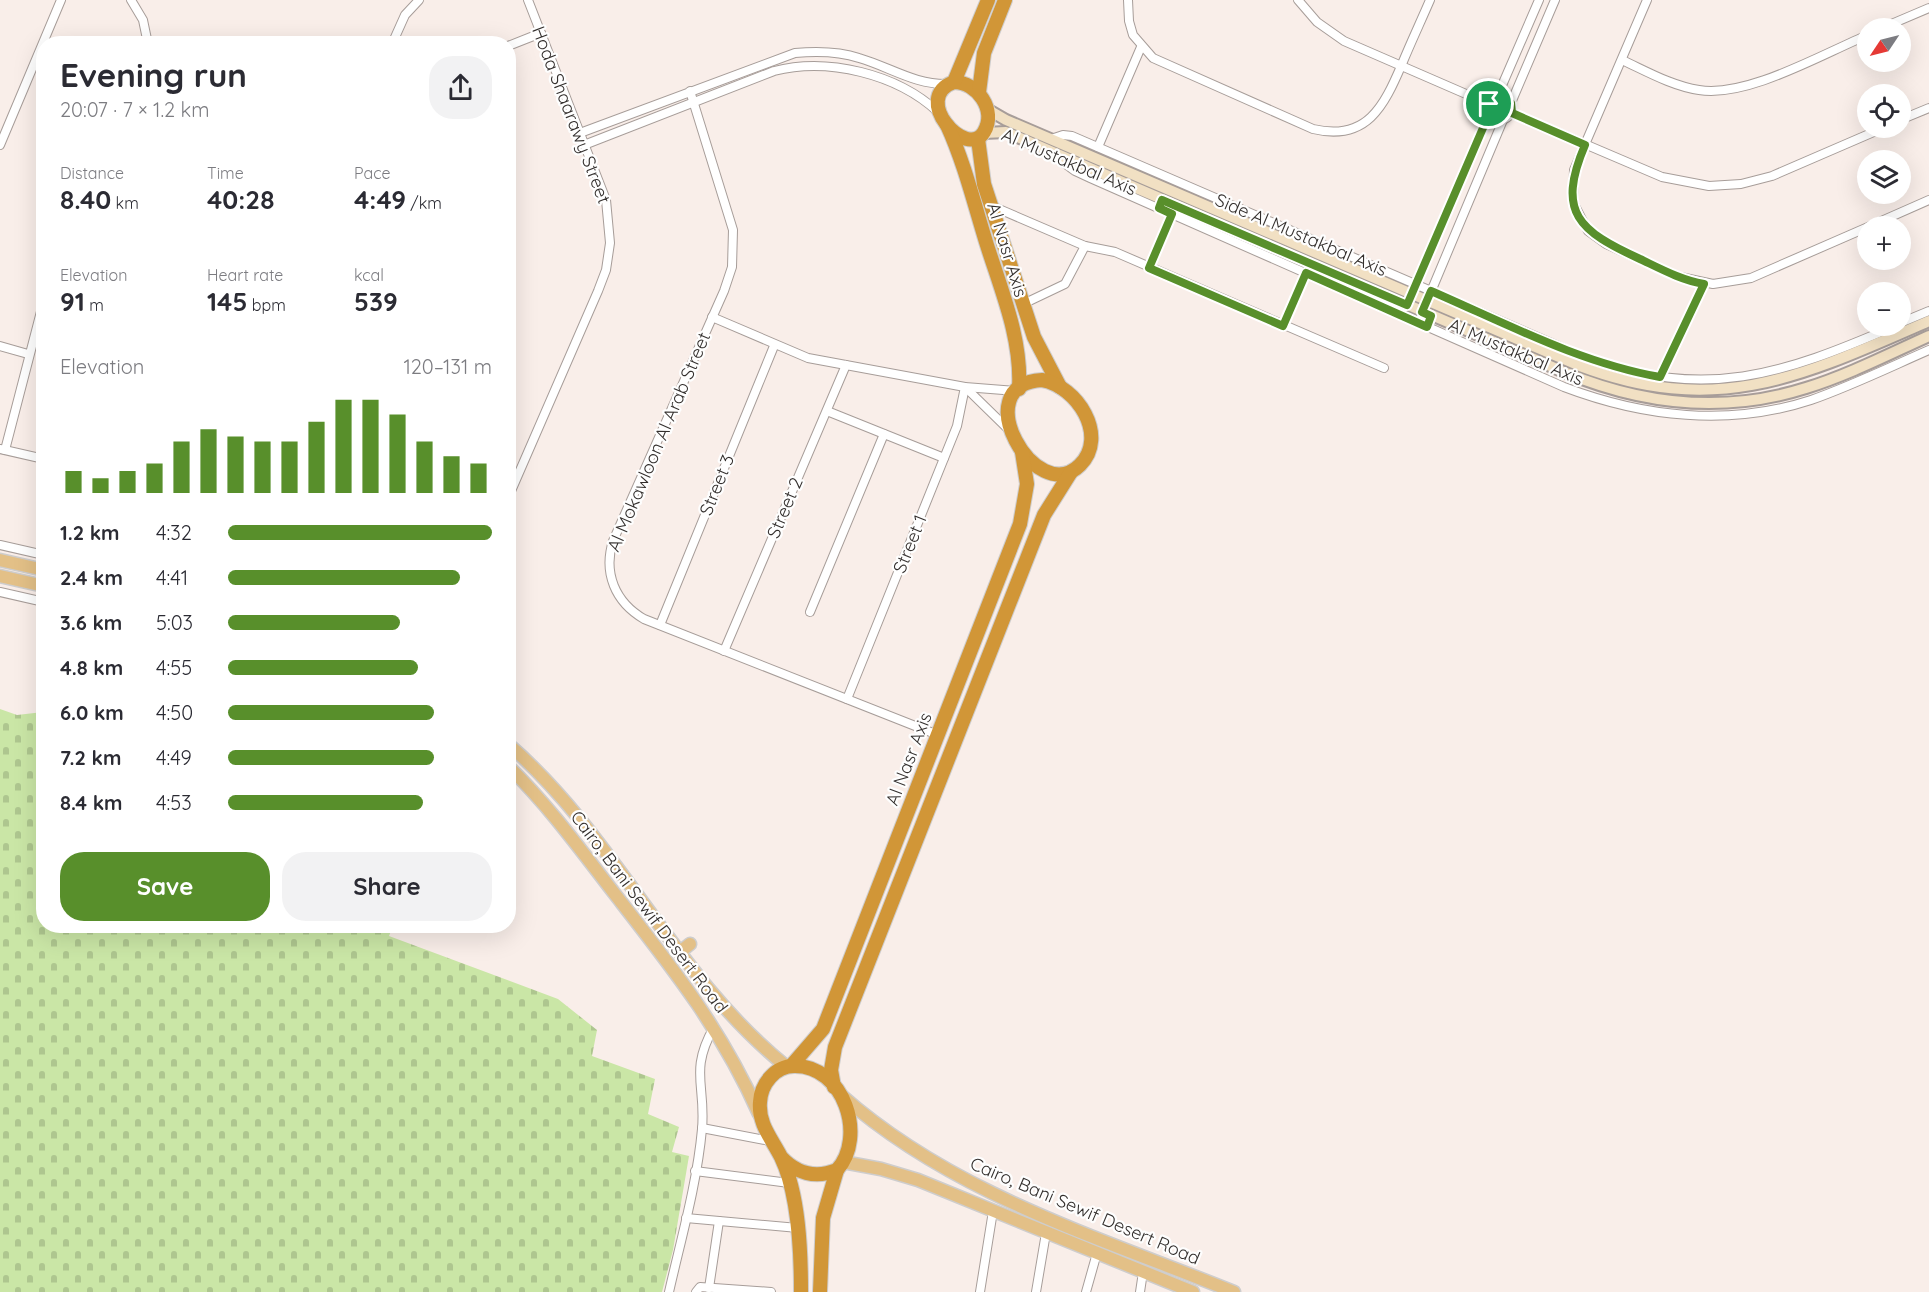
<!DOCTYPE html>
<meta charset="utf-8">
<style>
:root{--surface:#fff;--page:#f2f2f3;--text:#2b2b33;--muted:#7c7c81;--accent:#588f2b}
body{margin:0;font-family:Quicksand,sans-serif;background:var(--page);color:var(--text);height:100vh;display:flex;flex-direction:column;font-size:22px;white-space:nowrap}
*{box-sizing:border-box;margin:0}
p{font-size:20px;color:var(--muted)}
.icon{flex:none;width:33px;height:33px;fill:none;stroke:currentColor;stroke-width:2;stroke-linecap:round;stroke-linejoin:round}
.map{position:relative;flex:1;overflow:hidden}
.sheet{position:absolute;left:36px;top:36px;width:480px;height:897px;display:flex;flex-direction:column;background:var(--surface);border-radius:24px;box-shadow:0 6px 24px #0002}
.sheet>*{flex:none}
.needle{width:39px;rotate:235deg}
.fabs{position:absolute;left:1857px;top:18px;display:grid;gap:12px}
.fabs a{display:grid;place-items:center;width:54px;height:54px;border-radius:50%;background:var(--surface);box-shadow:0 6px 24px #0002;font-size:30px}
.pin{position:absolute;display:grid;place-items:center;width:51px;height:51px;color:#fff;margin:-26px;border:3px solid #fff;border-radius:50%;box-shadow:0 2px 6px #0007}
.round{display:grid;place-items:center;flex:none;width:63px;height:63px;border-radius:24px;background:var(--page)}
.overview{display:flex;align-items:center;justify-content:space-between;height:102px;padding:0 24px}
h1{font-size:33px;font-weight:700;line-height:45px}
.figures{display:grid;grid-template-columns:repeat(3,1fr);gap:9px;height:102px;padding:6px 24px}
.figures div{display:grid;align-content:center}
.figures b{font-size:26px;font-weight:700}
.figures small{font-size:16px;font-weight:400}
.figures p{font-size:16px}
.chart{height:168px;padding:12px 24px}
.chart p{display:flex;justify-content:space-between}
.chart svg{width:100%;height:108px;margin-top:6px;stroke:var(--accent);stroke-width:6}
.button{display:flex;gap:12px;margin-top:auto;padding:12px 24px}
.button a{flex:1;height:69px;border-radius:24px;background:var(--accent);color:#fff;font-size:24px;font-weight:700;line-height:69px;text-align:center}
.button a+a{background:var(--page);color:var(--text)}
ul{padding:0 24px;list-style:none;font-size:20px}
li{display:grid;grid-template-columns:96px 72px 1fr;align-items:center;height:45px}
li i{height:15px;border-radius:8px;background:var(--accent)}
.map>svg:first-child{display:block}
.cemetery{fill:url(#cemetery-stones)}
.lines{fill:none;stroke-linecap:round;stroke-linejoin:round}
.street-casing{stroke:#a79d99;stroke-width:10}
.secondary-casing{stroke:#a79d99;stroke-width:14}
.primary-casing{stroke:#cecdcd;stroke-width:15}
.highway-casing{stroke:#cecdcd;stroke-width:16}
.street{stroke:#fff;stroke-width:8}
.secondary{stroke:#f1e0c3;stroke-width:10}
.primary{stroke:#e3c087;stroke-width:12}
.highway{stroke:#d19637;stroke-width:14}
.route-casing{stroke:#fff;stroke-width:12}
.route{stroke:#588f2b;stroke-width:8}
.labels{text-anchor:middle;stroke-width:4.5;stroke-linejoin:round;paint-order:stroke}
.street-label{font-size:18px;fill:#332f2d;stroke:#fefefe}
</style>
<div class="map">
<svg width="1929" height="1292" viewBox="0 0 1929 1292">
<defs>
<pattern id="cemetery-stones" width="16" height="16" patternUnits="userSpaceOnUse" patternTransform="scale(1.5)"><rect width="16" height="16" fill="#cae6a6"/><path d="M2 7V4a2 2 0 0 1 4 0v3zM10 15v-3a2 2 0 0 1 4 0v3z" fill="#aec68f"/></pattern>
</defs>
<rect width="100%" height="100%" fill="#f9eee9"/>
<!-- cemetery -->
<path class="cemetery" d="M0 709 17 715 43 712 44 926H393L389 936 558 999 597 1030 592 1056 655 1079 648 1114 679 1127 672 1152 689 1156 673 1250 662 1292H0Z"/>
<g class="lines">
<!-- street casing -->
<g class="street-casing">
<g id="street">
<path d="M131 0 143 20 148 44"/>
<path d="M1128 0 1129 21 1133 35 1153 58 1313 129C1367 142 1384 106 1402 64 1411 42 1421 21 1430 0"/>
<path d="M1298 0 1317 22 1344 41 1489 104"/>
<path d="M1647 0 1574 170 1573 202 1588 231 1606 244 1676 276 1713 284 1751 278 1868 227"/>
<path d="M1882 28 1929 8"/>
<path d="M392 44 405 15 419 0"/>
<path d="M508 46 541 33"/>
<path d="M1622 60C1646 71 1672 86 1699 90 1747 98 1822 54 1868 35"/>
<path d="M690 91 733 230 732 267 724 291 613 541C603 573 615 602 644 619L938 735"/>
<circle cx="1500" cy="108" r="12"/>
<path d="M1497 97 1539 0"/>
<path d="M1511 103 1555 0"/>
<path d="M1512 113 1662 177 1709 186 1741 184 1772 176 1883 128"/>
<path d="M1900 120 1929 108"/>
<path d="M580 133 795 53C817 51 838 51 859 58 890 67 915 85 948 84"/>
<path d="M1051 139 1063 135 1072 136 1584 357C1707 401 1781 375 1895 326"/>
<path d="M0 145 61 0"/>
<path d="M584 145 774 71C828 57 897 74 938 112"/>
<path d="M1098 147 1141 47"/>
<path d="M1052 154 1075 171 1090 178 1564 387C1643 417 1729 427 1811 400 1851 386 1890 367 1929 350"/>
<path d="M992 206 1085 246 1115 252 1384 368"/>
<path d="M1870 226 1929 200"/>
<path d="M1149 268 1172 214"/>
<path d="M1414 288 1489 113"/>
<path d="M1430 294 1503 120"/>
<path d="M1023 304 1065 284 1085 246"/>
<path d="M712 317 808 358 965 387 1016 391"/>
<path d="M1900 323 1929 311"/>
<path d="M1283 326 1306 273"/>
<path d="M0 346 28 354"/>
<path d="M1660 377 1704 284"/>
<path d="M966 388 1009 430"/>
<path d="M827 411 944 458"/>
<path d="M0 449 44 459"/>
<path d="M5 450 44 300"/>
<path d="M508 498 598 291 606 270 610 243 606 200 528 0"/>
<path d="M0 545 44 555"/>
<path d="M0 592 44 602"/>
<path d="M810 612 884 434"/>
<path d="M660 625 774 346"/>
<path d="M724 651 846 365"/>
<path d="M847 699 957 426 965 387"/>
<path d="M702 1128 770 1141"/>
<path d="M695 1171 789 1183"/>
<path d="M686 1218 798 1228"/>
<path d="M709 1288 719 1221"/>
<path d="M669 1292C681 1239 697 1184 702 1129 706 1085 689 1071 714 1027"/>
<path d="M696 1292 700 1287 771 1292"/>
<path d="M980 1292 993 1211"/>
<path d="M1036 1292 1046 1233"/>
<path d="M1086 1292 1097 1253"/>
<path d="M1140 1292 1143 1272"/>
</g>
</g>
<!-- secondary casing -->
<g class="secondary-casing">
<g id="secondary">
<path d="M987 109 1006 120 1580 366C1718 418 1803 376 1929 321"/>
<path d="M984 133 1006 132 1564 372C1643 405 1724 414 1806 388 1848 375 1889 354 1929 336"/>
</g>
</g>
<!-- primary casing -->
<g class="primary-casing">
<g id="primary">
<path d="M0 560 44 570"/>
<path d="M0 576 44 586"/>
<path d="M508 744C617 838 674 977 787 1067"/>
<path d="M508 766C548 805 580 849 614 893 671 966 721 1028 759 1114"/>
<path d="M680 952 690 944"/>
<path d="M841 1095C953 1194 1098 1237 1234 1292"/>
<path d="M843 1162 881 1169 918 1180 1193 1292"/>
</g>
</g>
<!-- highway casing -->
<g class="highway-casing">
<g id="highway">
<path d="M954 82C977 82 997 110 984 132 967 161 910 98 954 82Z"/>
<path d="M954 82 988 0"/>
<path d="M979 92 984 53 1005 0"/>
<path d="M947 125C964 162 974 203 986 242 1001 290 1022 338 1019 389"/>
<path d="M978 139 984 184 1034 337 1060 387"/>
<path d="M1042 380C1077 386 1109 436 1080 465 1036 509 965 384 1042 380Z"/>
<path d="M791 1066 823 1029 1020 524 1027 484 1022 452"/>
<path d="M834 1087 831 1070 835 1047 1044 515 1071 472"/>
<path d="M781 1157C796 1173 815 1179 837 1170 867 1137 844 1065 794 1066 775 1066 761 1084 760 1102 758 1124 772 1139 781 1157 799 1194 801 1251 801 1292"/>
<path d="M820 1292 823 1218 837 1170"/>
</g>
</g>
<!-- street -->
<use href="#street" class="street"/>
<!-- secondary -->
<use href="#secondary" class="secondary"/>
<!-- primary -->
<use href="#primary" class="primary"/>
<!-- highway -->
<use href="#highway" class="highway"/>
</g>
<g class="lines">
<!-- route casing -->
<g class="route-casing">
<path id="route" d="M1504 97 1511 103 1512 113 1585 145C1556 213 1579 231 1640 259 1661 269 1681 280 1704 284L1660 377C1580 363 1505 323 1431 291L1422 312 1431 316 1427 327 1306 273 1283 326 1149 268 1172 214 1159 208 1162 200 1407 305 1489 114V104L1494 98Z"/>
</g>
<!-- route -->
<use href="#route" class="route"/>
</g>
<g class="labels">
<!-- street labels -->
<g class="street-label">
<text transform="translate(571 115) rotate(69)" y="6">Hoda Shaarawy Street</text>
<text transform="translate(1069 162) rotate(23)" y="6">Al Mustakbal Axis</text>
<text transform="translate(1301 235) rotate(23)" y="6">Side Al Mustakbal Axis</text>
<text transform="translate(1007 250) rotate(73)" y="6">Al Nasr Axis</text>
<text transform="translate(1516 352) rotate(23)" y="6">Al Mustakbal Axis</text>
<text transform="translate(659 442) rotate(-67)" y="6">Al Mokawloon Al Arab Street</text>
<text transform="translate(717 485) rotate(-68)" y="6">Street 3</text>
<text transform="translate(785 508) rotate(-67)" y="6">Street 2</text>
<text transform="translate(910 544) rotate(-68)" y="6">Street 1</text>
<text transform="translate(909 759) rotate(-69)" y="6">Al Nasr Axis</text>
<text transform="translate(649 912) rotate(53)" y="6">Cairo, Bani Sewif Desert Road</text>
<text transform="translate(1085 1211) rotate(23)" y="6">Cairo, Bani Sewif Desert Road</text>
</g>
</g>
</svg>
<div class="fabs">
<a><svg class="needle" viewBox="-14 -14 28 28"><path d="M0-13l5 13h-10z" fill="#e53935"/><path d="M0 13l5-13h-10z" fill="#7c7c81"/></svg></a>
<a><svg class="icon" aria-label="locate" viewBox="0 0 24 24"><circle cx="12" cy="12" r="6"/><path d="M12 2v4M12 18v4M2 12h4M18 12h4"/></svg></a>
<a><svg class="icon" aria-label="layers" viewBox="0 0 24 24"><path d="M12 4l9 5-9 5-9-5zM3 14l9 5 9-5"/></svg></a>
<a>+</a>
<a>−</a>
</div>
<div class="pin" style="left:1489px;top:104px;background:#1e9e55"><svg class="icon" aria-label="arrive" viewBox="0 0 24 24"><path d="M6 21V4h12l-3 4 3 4H6"/></svg></div>
<section class="sheet">
<div class="overview"><div><h1>Evening run</h1><p>20:07 · 7 × 1.2 km</p></div><a class="round"><svg class="icon" aria-label="share" viewBox="0 0 24 24"><path d="M12 15V3M7 8l5-5 5 5M5 13v7h14v-7"/></svg></a></div>
<div class="figures">
<div><p>Distance</p><b>8.40<small> km</small></b></div>
<div><p>Time</p><b>40:28</b></div>
<div><p>Pace</p><b>4:49<small> /km</small></b></div>
</div>
<div class="figures">
<div><p>Elevation</p><b>91<small> m</small></b></div>
<div><p>Heart rate</p><b>145<small> bpm</small></b></div>
<div><p>kcal</p><b>539</b></div>
</div>
<div class="chart"><p><span>Elevation</span>120–131 m</p>
<svg viewBox="0 0 160 44" preserveAspectRatio="none"><path d="M5 44V35M15 44V38M25 44V35M35 44V32M45 44V23M55 44V18M65 44V21M75 44V23M85 44V23M95 44V15M105 44V6M115 44V6M125 44V12M135 44V23M145 44V29M155 44V32"/></svg>
</div>
<ul>
<li><b>1.2 km</b>4:32<i style="width:100%"></i></li>
<li><b>2.4 km</b>4:41<i style="width:88%"></i></li>
<li><b>3.6 km</b>5:03<i style="width:65%"></i></li>
<li><b>4.8 km</b>4:55<i style="width:72%"></i></li>
<li><b>6.0 km</b>4:50<i style="width:78%"></i></li>
<li><b>7.2 km</b>4:49<i style="width:78%"></i></li>
<li><b>8.4 km</b>4:53<i style="width:74%"></i></li>
</ul>
<div class="button"><a>Save</a><a>Share</a></div>
</section>
</div>
